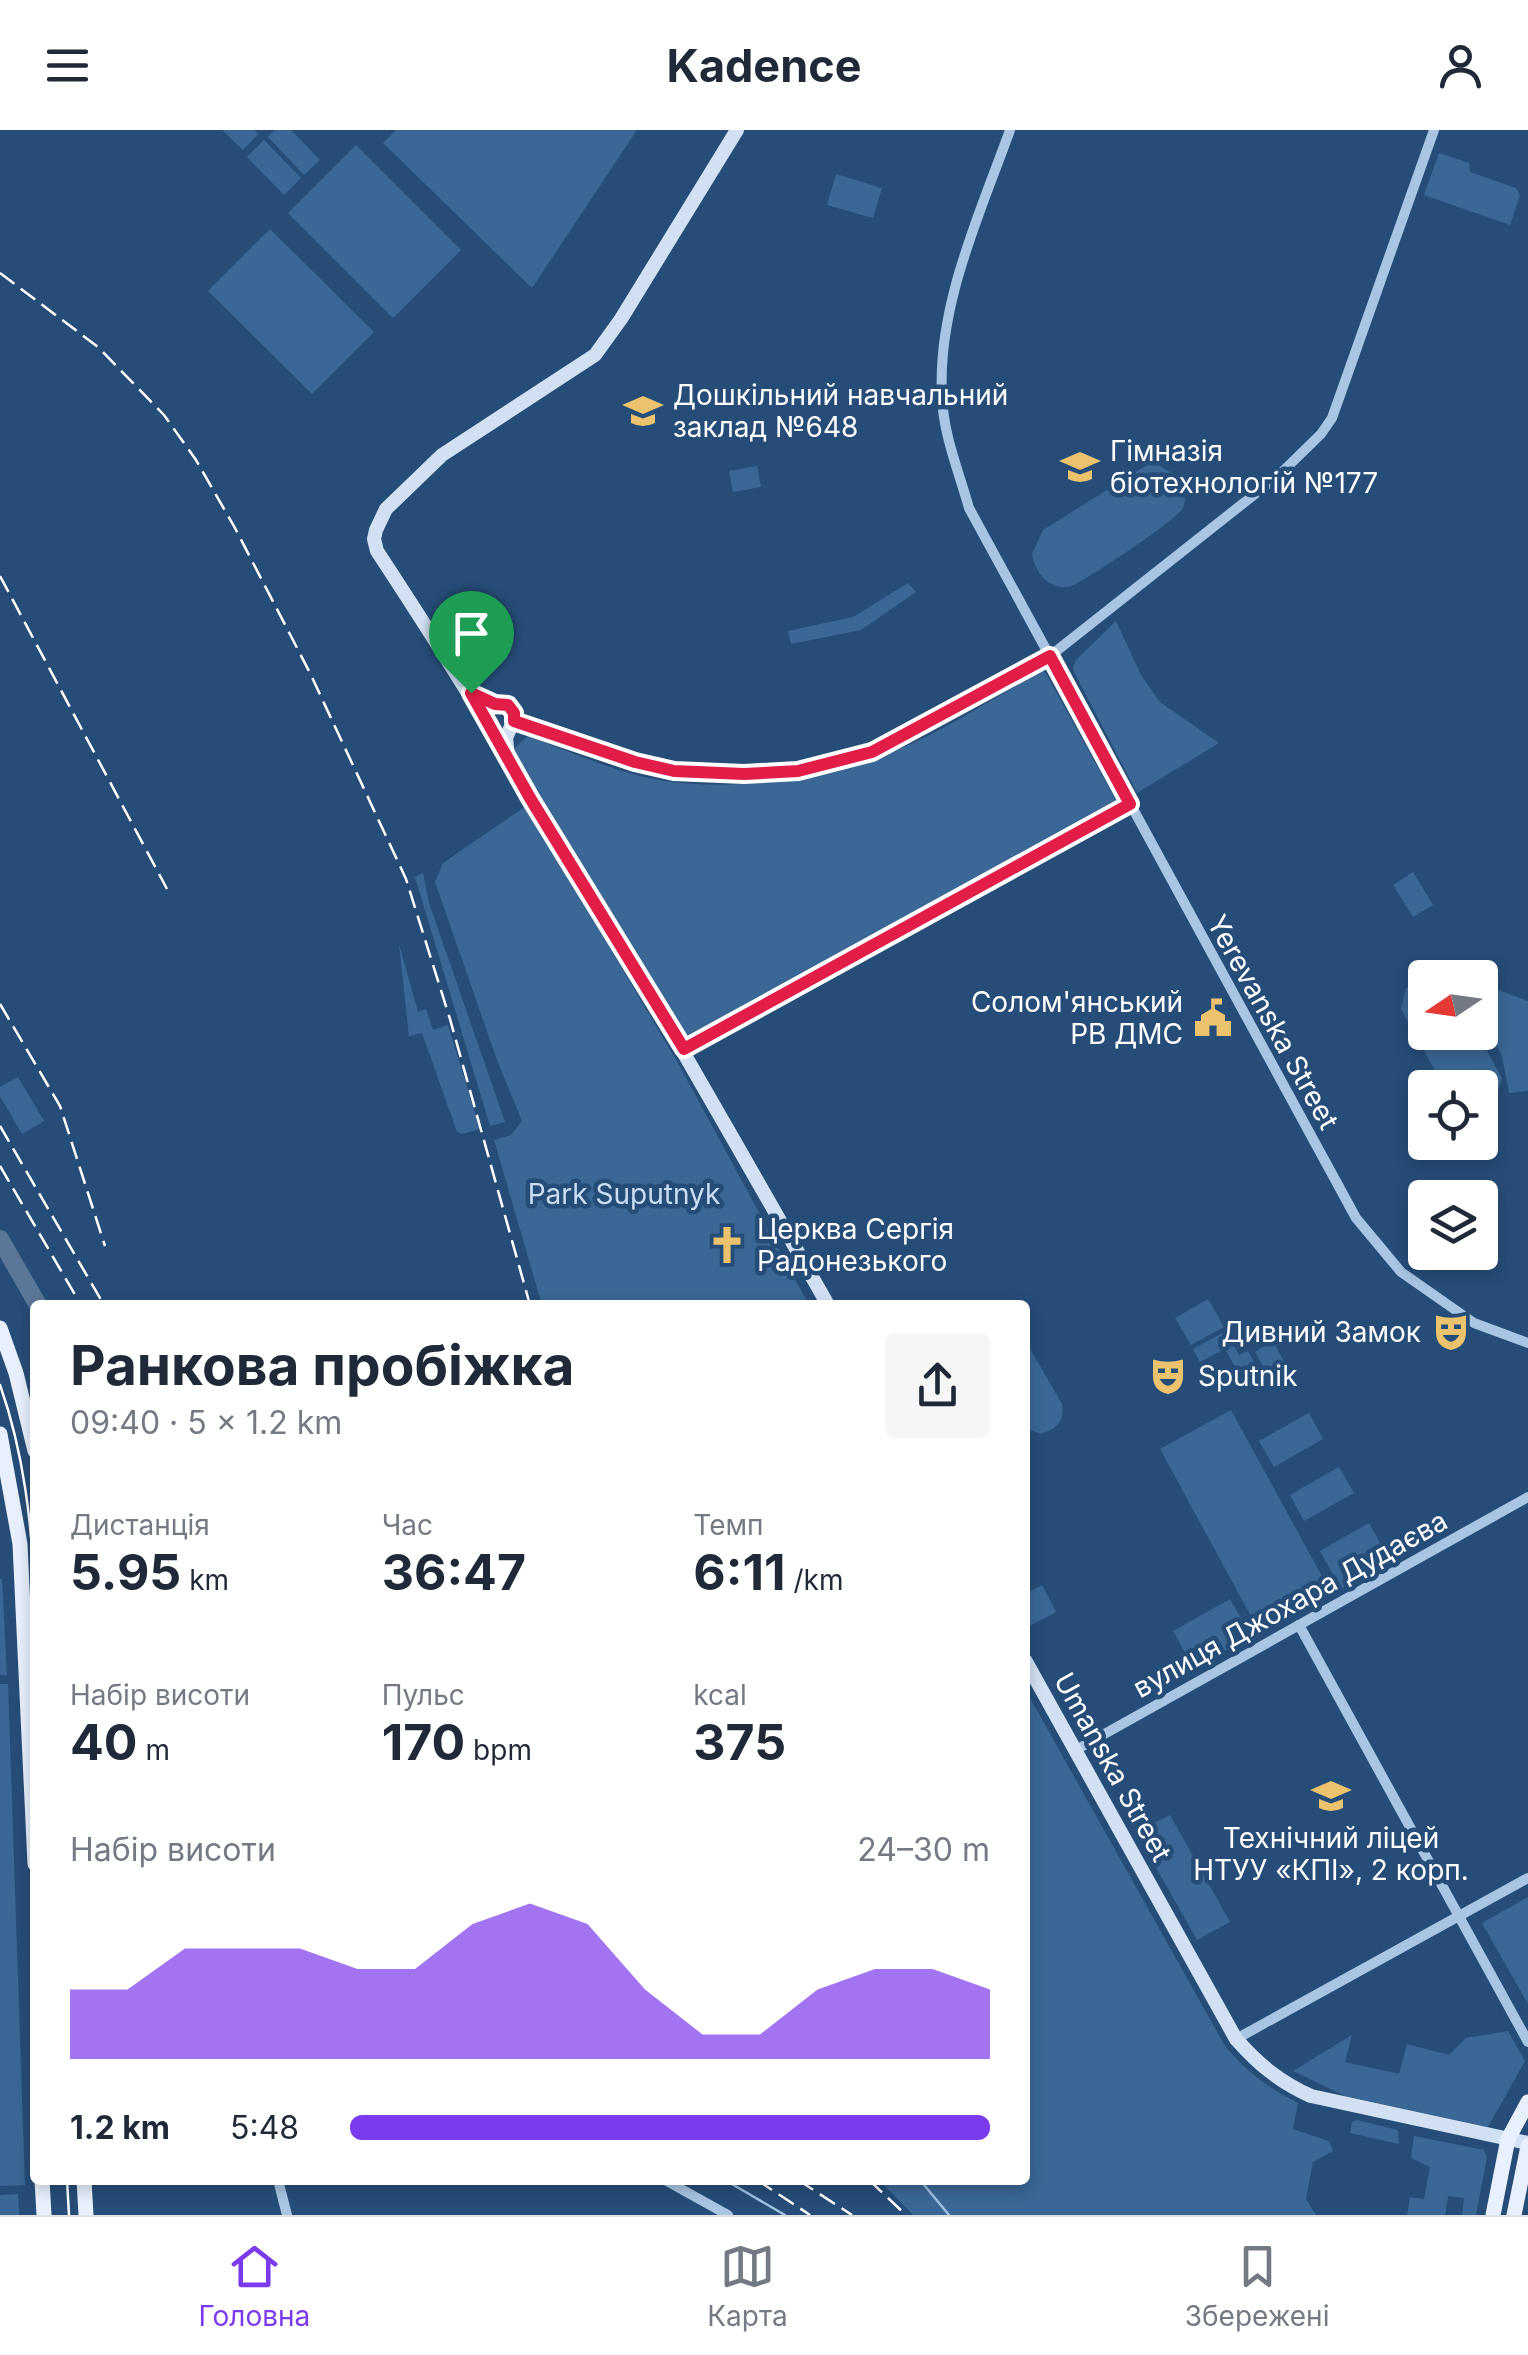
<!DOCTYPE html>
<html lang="uk">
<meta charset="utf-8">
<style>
:root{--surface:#fff;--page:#f6f6f7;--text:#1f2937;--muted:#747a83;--line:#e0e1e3;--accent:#7c3aed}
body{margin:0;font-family:Inter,sans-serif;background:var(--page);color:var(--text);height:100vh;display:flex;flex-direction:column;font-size:38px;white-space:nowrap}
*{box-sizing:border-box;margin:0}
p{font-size:32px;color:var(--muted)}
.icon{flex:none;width:55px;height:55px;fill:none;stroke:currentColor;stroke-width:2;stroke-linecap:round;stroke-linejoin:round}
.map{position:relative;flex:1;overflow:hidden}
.drawer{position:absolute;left:30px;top:1170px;width:1000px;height:885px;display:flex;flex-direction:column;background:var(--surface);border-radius:10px;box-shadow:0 5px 15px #0003}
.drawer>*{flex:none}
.needle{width:65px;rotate:257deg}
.fabs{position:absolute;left:1408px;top:830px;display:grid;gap:20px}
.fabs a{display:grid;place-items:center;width:90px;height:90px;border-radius:10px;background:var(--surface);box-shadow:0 5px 15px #0003;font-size:50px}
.pin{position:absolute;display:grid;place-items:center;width:85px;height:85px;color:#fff;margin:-102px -42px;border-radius:50% 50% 50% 0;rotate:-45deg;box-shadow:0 0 10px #0007}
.pin .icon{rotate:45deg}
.round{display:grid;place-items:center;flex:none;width:105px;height:105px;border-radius:10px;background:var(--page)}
.summary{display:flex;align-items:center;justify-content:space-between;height:170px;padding:0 40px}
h1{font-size:55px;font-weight:700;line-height:75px}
.metrics{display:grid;grid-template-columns:repeat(3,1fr);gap:15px;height:170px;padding:10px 40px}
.metrics div{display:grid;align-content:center}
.metrics b{font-size:50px;font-weight:700}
.metrics small{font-size:28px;font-weight:400}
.metrics p{font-size:28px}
.chart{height:280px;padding:20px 40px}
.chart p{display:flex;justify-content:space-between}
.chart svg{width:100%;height:180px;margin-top:10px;fill:var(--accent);opacity:.7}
ul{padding:0 40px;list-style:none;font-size:32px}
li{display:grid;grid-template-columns:160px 120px 1fr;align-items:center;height:75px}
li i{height:25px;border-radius:12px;background:var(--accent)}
header{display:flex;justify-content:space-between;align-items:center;height:130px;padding:0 40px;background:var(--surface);font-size:45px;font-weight:700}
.tab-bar{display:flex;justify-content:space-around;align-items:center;height:140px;border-top:2px solid var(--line);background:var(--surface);font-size:28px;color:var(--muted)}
.tab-bar a{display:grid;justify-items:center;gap:5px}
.tab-bar .current{color:var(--accent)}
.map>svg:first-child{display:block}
.green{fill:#3a6795}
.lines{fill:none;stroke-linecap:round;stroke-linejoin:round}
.stream{stroke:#9dc0e3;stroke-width:2.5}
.river{stroke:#5a7797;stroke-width:18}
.street{stroke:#a8c5e3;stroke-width:10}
.secondary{stroke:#d1e1f3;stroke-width:14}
.primary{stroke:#e7f0fc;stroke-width:15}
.tram{stroke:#fff;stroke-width:2.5}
.rail{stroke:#fff;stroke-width:2.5;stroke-dasharray:18 8;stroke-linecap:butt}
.route-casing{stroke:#fff;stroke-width:20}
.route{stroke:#e11d48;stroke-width:12}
.labels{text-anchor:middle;stroke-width:9;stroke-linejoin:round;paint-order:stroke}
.poi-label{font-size:28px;fill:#fff;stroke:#264d78;text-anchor:start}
.street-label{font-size:28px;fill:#fff;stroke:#264d78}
.park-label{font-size:28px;fill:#cadef3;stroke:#264d78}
</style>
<header><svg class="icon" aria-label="menu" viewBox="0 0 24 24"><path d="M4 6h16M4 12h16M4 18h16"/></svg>Kadence<svg class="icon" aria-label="person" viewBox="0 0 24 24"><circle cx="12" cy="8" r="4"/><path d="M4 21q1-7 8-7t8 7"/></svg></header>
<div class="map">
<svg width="1528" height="2085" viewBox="0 0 1528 2085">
<rect width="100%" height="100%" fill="#264d78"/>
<!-- green -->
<g class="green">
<path d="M222 0H254L258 4 243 20Z"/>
<path d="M275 0H291L320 30 304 45 268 7Z"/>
<path d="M396 0H637L532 158 383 13Z"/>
<path d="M264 10 301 48 284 65 247 27Z"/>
<path d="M356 15 461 120 393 188 288 83Z"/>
<path d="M1439 23 1469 33 1470 42 1516 58 1520 65 1510 95 1424 65Z"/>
<path d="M836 44 882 58 873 88 827 75Z"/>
<path d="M270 99 374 202 312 264 208 161Z"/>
<path d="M1147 335H1159L1179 348C1183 358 1187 368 1183 378 1178 389 1080 455 1068 457 1048 459 1035 442 1032 424L1043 400Z"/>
<path d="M757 336 761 357 733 362 729 341Z"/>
<path d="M908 453 916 462 861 500 791 514 788 501 853 487Z"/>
<path d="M1116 491 1141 545 1160 572 1219 613 1137 663 1073 540 1075 531Z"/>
<path d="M1044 540 1117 672 684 908 511 621 528 606C572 622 618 644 665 651 730 661 813 650 876 628 933 609 991 569 1044 540Z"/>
<path d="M526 676 678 933 809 1175H542L494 1010 511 1005 522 991 497 930 435 752 443 733Z"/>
<path d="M1413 742 1433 775 1413 787 1393 755Z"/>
<path d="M423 743 429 773 505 992 490 996 415 747Z"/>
<path d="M399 814 418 882 426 879 433 900 448 895 480 999 462 1004 457 1002 422 903 409 906Z"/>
<path d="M1427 846 1434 847 1425 848V902L1477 903 1502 948 1496 969 1480 979V958L1444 957 1401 879 1406 858Z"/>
<path d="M1480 853 1528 871V961L1509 963 1502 926 1480 884Z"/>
<path d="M18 947 44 991 22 1004 0 966V957Z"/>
<path d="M1208 1169 1224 1197 1191 1215 1175 1188Z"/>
<path d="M1226 1201 1239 1225 1248 1221 1264 1250 1248 1260 1225 1219 1200 1232 1193 1219Z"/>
<path d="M1025 1210 1062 1274C1065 1292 1056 1299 1040 1304L1025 1298Z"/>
<path d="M1273 1211 1287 1237 1269 1247 1255 1222Z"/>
<path d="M1231 1280 1330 1461 1258 1499 1160 1319Z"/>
<path d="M1309 1283 1323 1309 1274 1337 1259 1311Z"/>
<path d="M1339 1337 1354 1363 1304 1391 1290 1365Z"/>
<path d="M1369 1393 1390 1431 1341 1459 1320 1421Z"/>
<path d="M0 1449H2L7 1545H0Z"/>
<path d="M1042 1455 1056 1482 1028 1497 1025 1464Z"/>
<path d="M1230 1469 1251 1506 1194 1538 1173 1501Z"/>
<path d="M0 1554H8L25 2055 0 2056Z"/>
<path d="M1025 1559 1225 1916C1246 1941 1268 1958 1298 1973L1293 1999 1329 2011 1333 2021 1313 2032 1306 2069 1316 2085H913L879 2050H1025Z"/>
<path d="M1170 1685 1230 1792 1197 1810 1136 1702Z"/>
<path d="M1528 1767V1874L1482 1793Z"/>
<path d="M1508 1901 1525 1931 1488 1997 1345 1966 1293 1941 1352 1905 1345 1932 1399 1944 1407 1914 1449 1925 1466 1908Z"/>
<path d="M1357 1990 1398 2000 1399 2014 1350 2003 1352 1992Z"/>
<path d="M1414 2006 1484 2020 1487 2027 1476 2085H1462L1464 2068 1448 2066 1445 2085H1407L1410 2067 1424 2069 1430 2037 1411 2028Z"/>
<path d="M18 2064 19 2085H0V2065Z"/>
</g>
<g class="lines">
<!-- stream -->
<g class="stream">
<path d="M725 2050 785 2085"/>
<path d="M920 2050 949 2085"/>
</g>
<!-- river -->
<path class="river" d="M0 1109 38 1175"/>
<!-- street -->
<g class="street">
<path d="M1010 0C980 84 937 175 942 266 943 304 959 342 969 378L1356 1088 1401 1142 1474 1193 1528 1213"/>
<path d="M514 591 674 641H798L872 622 1045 530 1279 345 1321 304 1332 288 1434 0"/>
<path d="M684 919 1130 674"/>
<path d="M1299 1495 1528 1912"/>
<path d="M1074 1621 1528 1367"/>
<path d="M1236 1909 1528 1748"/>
<path d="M278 2050 287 2085"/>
<path d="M665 2050 728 2085"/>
</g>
<!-- secondary -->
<g class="secondary">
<path d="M737 0 621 189 595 225 442 325 386 379 376 400 374 409 377 421C538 666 683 920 828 1175"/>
<path d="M487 593 488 580C498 569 511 573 515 587L506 608 508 626"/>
<path d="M1025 1530 1236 1909C1259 1935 1280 1952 1311 1966L1528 2013"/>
</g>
<!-- primary -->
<g class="primary">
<path d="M0 1198 16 1243 35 1321"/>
<path d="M0 1304 20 1414 35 1734"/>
<path d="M42 2050 44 2085"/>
<path d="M84 2050 86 2085"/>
<path d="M1493 2085 1508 2009 1528 1972"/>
<path d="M1514 2085 1528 2016"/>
</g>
<!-- tram -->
<g class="tram">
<path d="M0 1255C24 1323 32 1395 35 1467"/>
<path d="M67 2050 69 2085"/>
</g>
<!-- rail -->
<g class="rail">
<path d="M0 143 98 217 164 285 196 330 235 398 310 543 406 749 450 889 530 1175"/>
<path d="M0 446 167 759"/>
<path d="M0 874 60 976 105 1116"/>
<path d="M0 996 104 1175"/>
<path d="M0 1036 81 1175"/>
<path d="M757 2050 810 2085"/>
<path d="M798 2050 852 2085"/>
<path d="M869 2050 906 2085"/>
</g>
</g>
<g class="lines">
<!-- route casing -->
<g class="route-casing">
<path id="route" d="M1050 526 1130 674 684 919 530 668 471 563 495 574 508 575 514 583V591L635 632 674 641 744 644 798 641 872 622Z"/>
</g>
<!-- route -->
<use href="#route" class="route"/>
</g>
<!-- icons -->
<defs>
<g id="school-bare" transform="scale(3)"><path d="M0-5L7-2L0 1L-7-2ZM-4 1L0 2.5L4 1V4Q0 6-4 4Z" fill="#ebc36e" stroke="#264d78" stroke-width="2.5" paint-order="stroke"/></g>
<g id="civic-bare" transform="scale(3)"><path d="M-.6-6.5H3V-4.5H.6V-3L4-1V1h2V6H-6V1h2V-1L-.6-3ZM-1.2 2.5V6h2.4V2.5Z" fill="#ebc36e" stroke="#264d78" stroke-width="2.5" paint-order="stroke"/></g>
<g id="church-bare" transform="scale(3)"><path d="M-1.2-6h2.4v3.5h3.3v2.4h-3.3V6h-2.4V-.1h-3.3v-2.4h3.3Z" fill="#ebc36e" stroke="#264d78" stroke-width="2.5" paint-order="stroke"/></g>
<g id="theatre-bare" transform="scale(3)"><path d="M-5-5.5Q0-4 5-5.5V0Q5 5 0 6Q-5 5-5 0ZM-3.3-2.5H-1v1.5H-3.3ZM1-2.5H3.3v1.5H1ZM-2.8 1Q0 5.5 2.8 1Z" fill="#ebc36e" stroke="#264d78" stroke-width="2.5" paint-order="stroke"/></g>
<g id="university-bare" transform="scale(3)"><path d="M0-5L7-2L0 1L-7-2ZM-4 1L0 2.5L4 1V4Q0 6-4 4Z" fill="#ebc36e" stroke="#264d78" stroke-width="2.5" paint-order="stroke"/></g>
</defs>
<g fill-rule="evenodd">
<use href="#school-bare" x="643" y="281"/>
<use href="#school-bare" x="1080" y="337"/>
<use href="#civic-bare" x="1213" y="888"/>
<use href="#church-bare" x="727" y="1115"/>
<use href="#theatre-bare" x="1451" y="1202"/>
<use href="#theatre-bare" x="1168" y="1246"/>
<use href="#university-bare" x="1331" y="1666"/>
</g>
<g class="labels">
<!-- poi labels -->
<g class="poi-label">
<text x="673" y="275">Дошкільний навчальний<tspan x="673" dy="32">заклад №648</tspan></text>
<text x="1110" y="331">Гімназія<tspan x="1110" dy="32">біотехнологій №177</tspan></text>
<text x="1183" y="882" text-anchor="end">Солом'янський<tspan x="1183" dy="32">РВ ДМС</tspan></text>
<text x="757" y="1109">Церква Сергія<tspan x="757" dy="32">Радонезького</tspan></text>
<text x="1421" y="1212" text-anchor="end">Дивний Замок</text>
<text x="1198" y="1256">Sputnik</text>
<text x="1331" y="1718" text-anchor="middle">Технічний ліцей<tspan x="1331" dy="32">НТУУ «КПІ», 2 корп.</tspan></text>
</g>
<!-- street labels -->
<g class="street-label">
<text transform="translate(1273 892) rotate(61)" y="10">Yerevanska Street</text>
<text transform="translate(1290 1474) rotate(-29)" y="10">вулиця Джохара Дудаєва</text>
<text transform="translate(1113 1637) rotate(61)" y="10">Umanska Street</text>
</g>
<!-- park labels -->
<g class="park-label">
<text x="624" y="1074">Park Suputnyk</text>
</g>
</g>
</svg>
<div class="fabs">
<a><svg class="needle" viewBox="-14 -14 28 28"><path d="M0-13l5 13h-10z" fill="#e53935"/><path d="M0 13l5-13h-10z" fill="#747a83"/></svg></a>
<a><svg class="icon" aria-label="locate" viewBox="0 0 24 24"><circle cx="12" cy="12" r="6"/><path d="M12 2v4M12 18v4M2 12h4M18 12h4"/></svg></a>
<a><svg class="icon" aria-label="layers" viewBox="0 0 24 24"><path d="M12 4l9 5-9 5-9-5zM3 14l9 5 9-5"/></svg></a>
</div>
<div class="pin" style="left:471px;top:563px;background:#1e9e55"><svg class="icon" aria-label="arrive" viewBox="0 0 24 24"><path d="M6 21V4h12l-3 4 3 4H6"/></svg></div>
<section class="drawer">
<div class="summary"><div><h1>Ранкова пробіжка</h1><p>09:40 · 5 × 1.2 km</p></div><a class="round"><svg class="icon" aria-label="share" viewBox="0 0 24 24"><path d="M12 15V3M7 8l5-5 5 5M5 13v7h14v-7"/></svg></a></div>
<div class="metrics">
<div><p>Дистанція</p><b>5.95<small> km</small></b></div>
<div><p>Час</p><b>36:47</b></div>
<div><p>Темп</p><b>6:11<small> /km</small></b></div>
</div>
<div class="metrics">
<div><p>Набір висоти</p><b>40<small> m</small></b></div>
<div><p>Пульс</p><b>170<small> bpm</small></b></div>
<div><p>kcal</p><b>375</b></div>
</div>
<div class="chart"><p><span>Набір висоти</span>24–30 m</p>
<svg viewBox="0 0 160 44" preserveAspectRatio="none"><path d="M0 44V27L10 27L20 17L30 17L40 17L50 22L60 22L70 11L80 6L90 11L100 27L110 38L120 38L130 27L140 22L150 22L160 27V44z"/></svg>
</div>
<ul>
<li><b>1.2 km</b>5:48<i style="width:100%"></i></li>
</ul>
</section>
</div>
<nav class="tab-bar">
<a class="current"><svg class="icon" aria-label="home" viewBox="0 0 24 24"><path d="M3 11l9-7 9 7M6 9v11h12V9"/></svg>Головна</a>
<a><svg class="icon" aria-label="map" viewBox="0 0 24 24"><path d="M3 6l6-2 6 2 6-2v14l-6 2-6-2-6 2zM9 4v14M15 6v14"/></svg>Карта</a>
<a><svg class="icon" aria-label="saved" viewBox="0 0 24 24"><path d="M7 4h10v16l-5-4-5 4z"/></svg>Збережені</a>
</nav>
